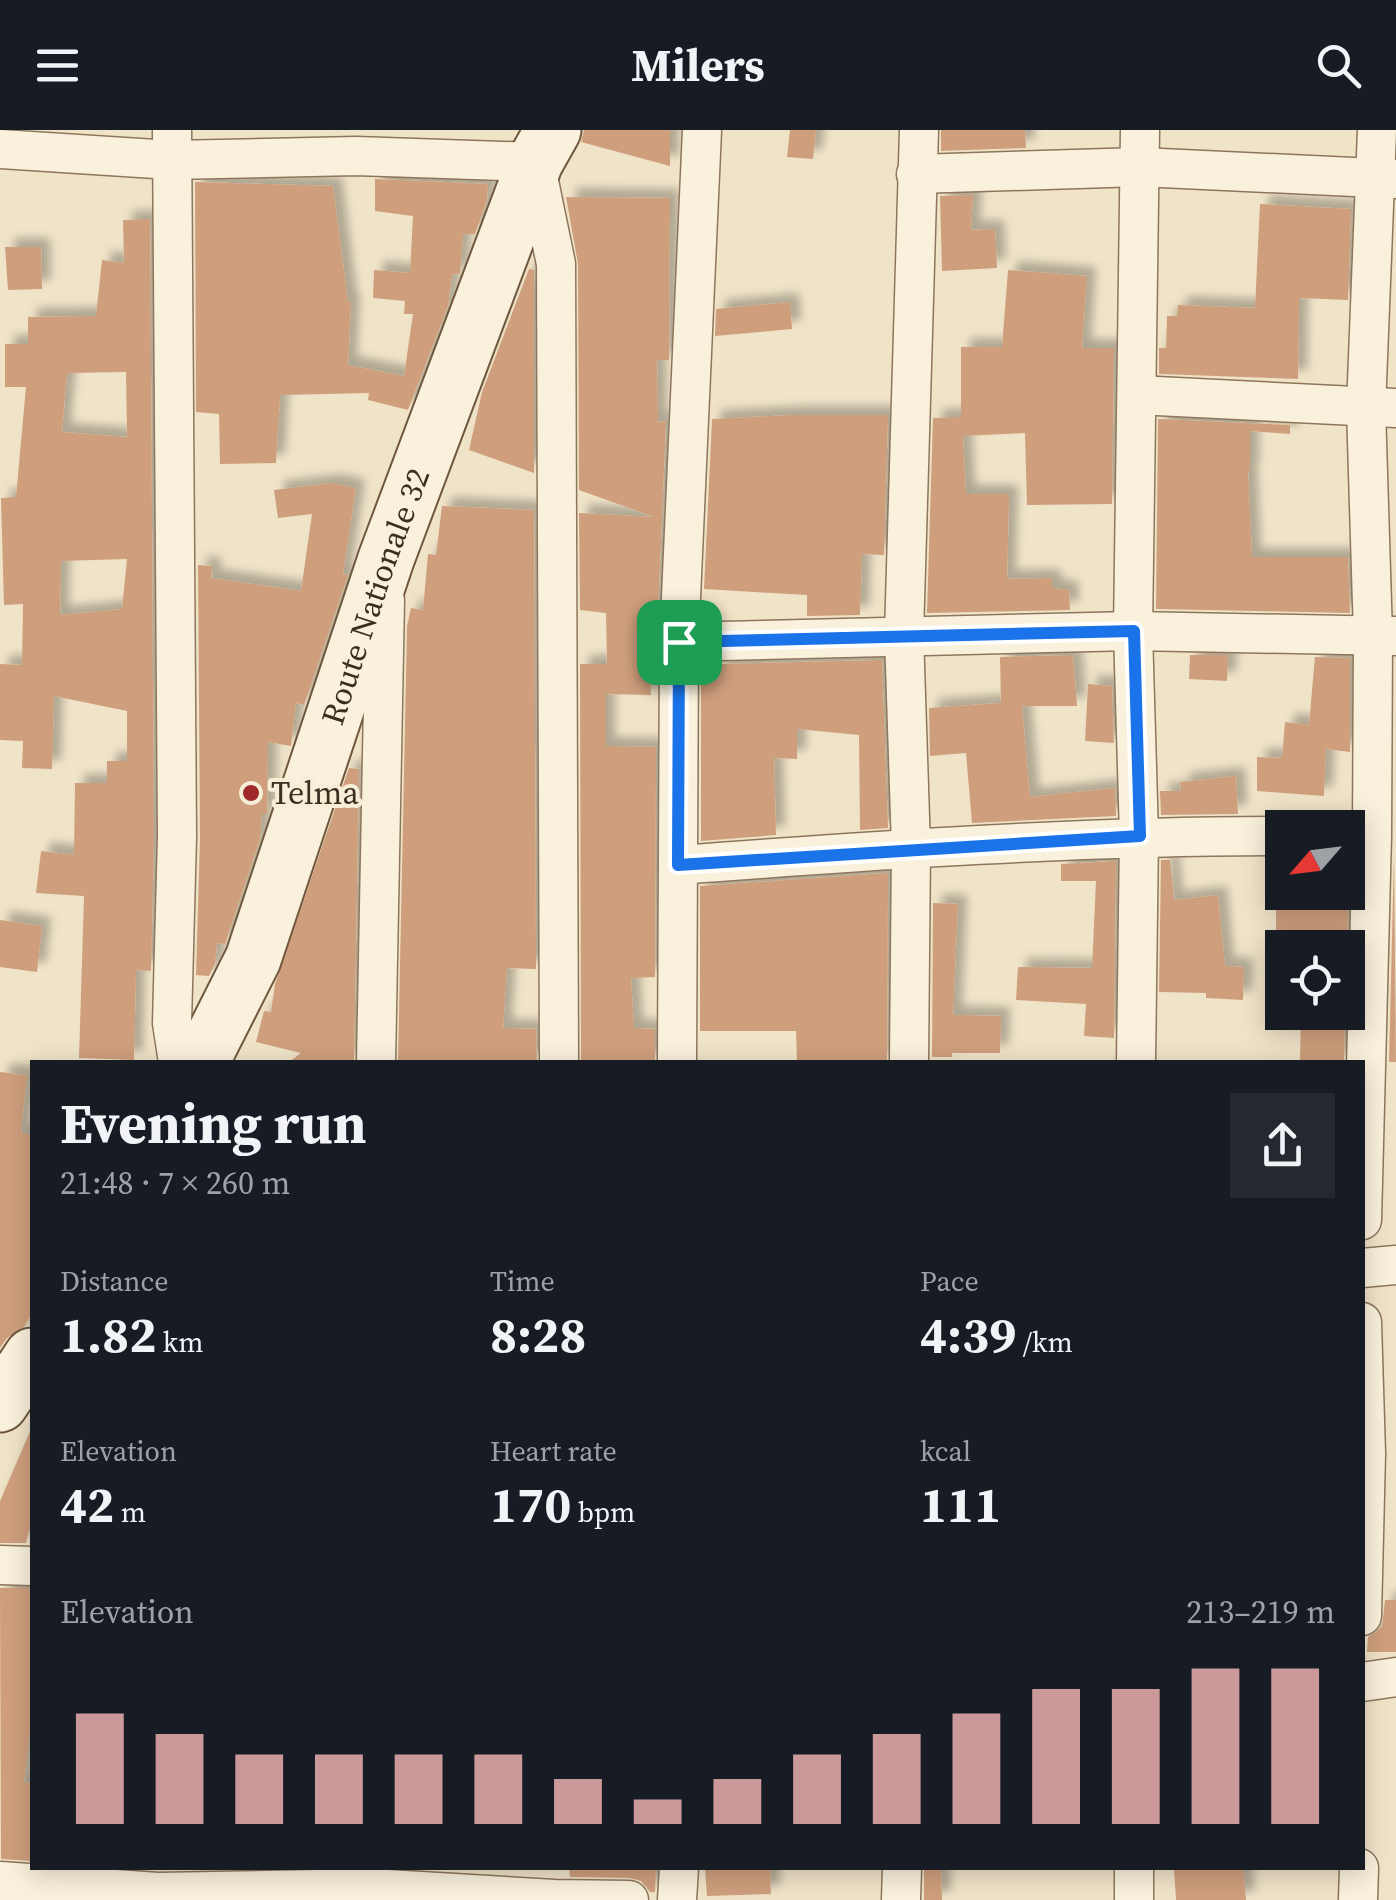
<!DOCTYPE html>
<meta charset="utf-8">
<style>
:root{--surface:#171b24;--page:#242831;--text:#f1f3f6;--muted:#9ea1a6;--accent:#cc999b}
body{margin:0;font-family:"Source Serif 4",serif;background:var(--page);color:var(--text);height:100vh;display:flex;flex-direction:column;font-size:38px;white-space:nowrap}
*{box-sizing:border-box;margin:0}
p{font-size:32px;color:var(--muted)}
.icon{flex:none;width:55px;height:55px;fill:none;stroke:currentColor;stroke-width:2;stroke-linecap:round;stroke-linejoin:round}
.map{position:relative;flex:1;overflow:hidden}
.drawer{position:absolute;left:30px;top:930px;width:1335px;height:810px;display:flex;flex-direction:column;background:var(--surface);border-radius:0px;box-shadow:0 5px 25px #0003}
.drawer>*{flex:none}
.needle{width:65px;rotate:242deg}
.tools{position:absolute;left:1265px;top:680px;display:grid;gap:20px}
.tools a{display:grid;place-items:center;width:100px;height:100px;border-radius:0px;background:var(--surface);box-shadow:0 5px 25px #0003;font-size:50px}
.pin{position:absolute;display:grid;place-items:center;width:85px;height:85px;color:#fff;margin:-42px;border-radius:20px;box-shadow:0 5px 15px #0006}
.round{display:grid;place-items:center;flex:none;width:105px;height:105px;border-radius:0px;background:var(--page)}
.headline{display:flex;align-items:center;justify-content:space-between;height:170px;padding:0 30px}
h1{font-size:55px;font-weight:700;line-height:75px}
.stats{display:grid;grid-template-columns:repeat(3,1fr);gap:15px;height:170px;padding:10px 30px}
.stats div{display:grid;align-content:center}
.stats b{font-size:50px;font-weight:700}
.stats small{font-size:28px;font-weight:400}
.stats p{font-size:28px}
.chart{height:280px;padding:20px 30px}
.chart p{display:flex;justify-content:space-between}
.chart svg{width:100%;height:180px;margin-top:10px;stroke:var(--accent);stroke-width:6}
header{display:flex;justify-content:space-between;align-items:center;height:130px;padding:0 30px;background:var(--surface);font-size:45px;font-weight:700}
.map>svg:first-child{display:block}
.building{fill:#cf9f7d;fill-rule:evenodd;filter:url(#shadow)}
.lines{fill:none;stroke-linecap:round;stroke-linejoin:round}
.street-casing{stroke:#8d765c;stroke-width:41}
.secondary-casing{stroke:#6f573f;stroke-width:59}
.street{stroke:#faf1dc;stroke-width:38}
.secondary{stroke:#faf1dc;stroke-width:55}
.route-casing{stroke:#fff;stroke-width:20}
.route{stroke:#1a73e8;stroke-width:12}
.poi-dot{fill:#9e2a2b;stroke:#f7eed8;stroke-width:4}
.labels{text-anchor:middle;stroke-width:8;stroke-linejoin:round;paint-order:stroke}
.street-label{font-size:32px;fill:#3d2e20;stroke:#f7eed8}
.poi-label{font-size:32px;fill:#3d2e20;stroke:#f7eed8;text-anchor:start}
</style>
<header><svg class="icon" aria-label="menu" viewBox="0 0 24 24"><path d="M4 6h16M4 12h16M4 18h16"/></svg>Milers<svg class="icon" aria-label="search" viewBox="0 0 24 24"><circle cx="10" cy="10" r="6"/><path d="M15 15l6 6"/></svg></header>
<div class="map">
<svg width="1396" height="1770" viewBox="0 0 1396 1770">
<defs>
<filter id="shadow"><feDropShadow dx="9" dy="-9" stdDeviation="5" flood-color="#0004"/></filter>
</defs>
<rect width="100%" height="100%" fill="#f0e4c8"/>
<!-- building -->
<g class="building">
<path d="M584 0H670V36L581 12Z"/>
<path d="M790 0H816L813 29 787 27Z"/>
<path d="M941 0H1025L1026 18 941 21Z"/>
<path d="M375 49 488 54 487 70 475 104H463L460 143 452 145 448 176 408 280 368 270 369 263 280 265 276 333 220 334 219 284 196 282 195 52 333 56 348 172H351L348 235 404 246 413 184H404L405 171 373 168 374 140 410 143 413 86 375 81Z"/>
<path d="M973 65 971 100 995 99 997 138 942 141 940 66Z"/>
<path d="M566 67 670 68 669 230H657L658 292 666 291 659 456 657 486H647L651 565 606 564V616L656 617 655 847 631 848 634 898 655 899V932H581L580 534H607L606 483 580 480 579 383 654 387 579 360 578 134Z"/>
<path d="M1260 74 1351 79 1348 170 1299 168 1298 249 1159 244V218H1166L1167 186H1177L1178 175 1255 178Z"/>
<path d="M150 89 154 707 151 841 136 840 134 930 79 928 84 766 36 763 41 721 74 725 75 653H107V631H127V581L54 566 52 639 22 638 23 611 0 610V534L22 535 23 474 4 475 1 368 16 367 26 257H5V214H28V187L96 186 102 130 124 133 123 90ZM126 242 127 307 62 302 67 243ZM127 429 122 479 60 485 61 431Z"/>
<path d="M5 117H41L42 159 8 160Z"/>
<path d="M529 139 534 140V343L469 320 482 262Z"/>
<path d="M1008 140 1087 146 1082 218H1114L1112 374 1027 375 1025 303 963 306 966 364H1009L1007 449 1052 448V458L1069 460 1070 480 927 483 933 288 961 287V217H1002Z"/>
<path d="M790 172 792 199 715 206 716 179Z"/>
<path d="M793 285H888L884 425 862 424 860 485 807 486V465L704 459 712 289Z"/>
<path d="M1158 289 1290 295V304L1250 301V341H1248L1252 427H1348L1350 483 1156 479Z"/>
<path d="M331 353 356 358 343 444 348 445 304 575 296 573 291 616 268 612 267 684H262L260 709 225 814 217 813 215 834 209 846 196 845 200 708 198 435 212 436 211 448 301 461 312 384 278 388 274 360Z"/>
<path d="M442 376 534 380 536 839 507 838 503 898 536 899 537 932H398L407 496 411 478 423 480 428 424 436 425Z"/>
<path d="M1073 525 1077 576H1022L1030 667 1115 658 1116 686 972 693 966 623 930 626 929 578 1001 573 1000 527Z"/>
<path d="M1190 525H1228L1227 551 1189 549Z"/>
<path d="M1315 527 1350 528V622L1326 619 1324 666 1257 661V627L1282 628 1285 592 1309 595Z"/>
<path d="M882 530 888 698 860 700 859 605 797 599V629L774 628 776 705 701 711V550H718V534Z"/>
<path d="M1088 554 1112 556 1114 613 1085 611Z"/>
<path d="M349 638 359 639 354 932H289L301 923 256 912 264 881 271 882 275 854Z"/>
<path d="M1236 646 1238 684 1161 685 1160 661H1181L1180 652Z"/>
<path d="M1348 722H1349L1347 818H1276V762H1348Z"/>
<path d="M1394 724 1396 932H1389Z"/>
<path d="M1161 730H1170L1174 770 1218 765 1225 836 1244 837 1243 870 1206 868V863L1159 862Z"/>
<path d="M1116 731 1114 908 1084 906 1086 874 1016 870 1018 837 1092 838 1096 751H1061V734Z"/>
<path d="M888 743 887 932H797L796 901H700V756Z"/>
<path d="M933 773 958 774 953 885 1001 886 1000 923H952V927H932Z"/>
<path d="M0 790 42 796 37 842 0 837Z"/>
<path d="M1301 882H1345L1344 932H1300Z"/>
<path d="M0 942 27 945 21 1003 32 1005V1183L24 1197 7 1208 0 1218Z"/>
<path d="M31 1299 32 1387 26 1413H0V1371Z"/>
<path d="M0 1458H32V1581L24 1652 32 1653V1731L1 1729Z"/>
<path d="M1385 1470H1396V1522H1367L1368 1507 1382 1497Z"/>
<path d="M569 1738H656L655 1762H650L641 1751 630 1748 570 1747Z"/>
<path d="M705 1738H770L771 1764 707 1766Z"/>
<path d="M924 1738H941L942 1770H924Z"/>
<path d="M1174 1738H1243L1246 1770H1176Z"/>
</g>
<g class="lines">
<!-- street casing -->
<g class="street-casing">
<g id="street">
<path d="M172 0 177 707 172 893 178 932"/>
<path d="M0 19 171 30 356 26 535 32 556 134 559 932"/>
<path d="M916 44 1140 37 1396 49"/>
<path d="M1137 265 1396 278"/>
<path d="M679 512 1133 501 1396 506"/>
<path d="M678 735C879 720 1080 706 1282 706"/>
<path d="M376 932 385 470"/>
<path d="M677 932 679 512 702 0"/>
<path d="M909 932 911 718 904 505 919 0"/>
<path d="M1136 932 1139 706 1133 501 1140 0"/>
<path d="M1362 1090 1372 706 1373 506 1366 278 1377 0"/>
<path d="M1362 1138 1396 1135"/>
<path d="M1362 1192 1366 1324 1362 1486"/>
<path d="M0 1435 32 1436"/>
<path d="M1362 1552 1396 1547"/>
<path d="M1134 1738V1770"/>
<path d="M0 1751 158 1762 370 1758 554 1769 629 1770"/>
<path d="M677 1770 679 1738"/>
<path d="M901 1770 902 1738"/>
<path d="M1358 1770 1359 1738"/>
</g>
</g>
<!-- secondary casing -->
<g class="secondary-casing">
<g id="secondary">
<path id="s1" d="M201 932 253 829 386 429 535 32 553 0"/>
<path d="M0 1274 32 1226"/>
</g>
</g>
<!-- street -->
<use href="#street" class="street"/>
<!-- secondary -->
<use href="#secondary" class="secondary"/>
</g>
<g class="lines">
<!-- route casing -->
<g class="route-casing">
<path id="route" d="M1134 501 1140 706 678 735 679 512Z"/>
</g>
<!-- route -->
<use href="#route" class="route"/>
</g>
<!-- markers -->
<circle class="poi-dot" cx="251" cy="663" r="10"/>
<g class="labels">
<!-- street labels -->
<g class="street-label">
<text dy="11" stroke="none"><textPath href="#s1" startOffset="498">Route Nationale 32</textPath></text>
</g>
<!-- poi labels -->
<g class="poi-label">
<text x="271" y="674">Telma</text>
</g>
</g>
</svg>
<div class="tools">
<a><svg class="needle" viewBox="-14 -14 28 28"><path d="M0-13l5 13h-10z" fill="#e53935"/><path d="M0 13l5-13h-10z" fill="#9ea1a6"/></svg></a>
<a><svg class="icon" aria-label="locate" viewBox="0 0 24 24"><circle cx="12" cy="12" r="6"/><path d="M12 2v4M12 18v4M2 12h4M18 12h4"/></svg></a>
</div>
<div class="pin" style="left:679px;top:512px;background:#1e9e55"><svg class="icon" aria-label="arrive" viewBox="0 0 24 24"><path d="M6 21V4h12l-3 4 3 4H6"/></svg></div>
<section class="drawer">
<div class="headline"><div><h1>Evening run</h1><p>21:48 · 7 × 260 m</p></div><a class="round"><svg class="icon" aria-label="share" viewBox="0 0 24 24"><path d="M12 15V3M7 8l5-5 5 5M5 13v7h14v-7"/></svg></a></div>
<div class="stats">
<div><p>Distance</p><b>1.82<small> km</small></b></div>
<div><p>Time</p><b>8:28</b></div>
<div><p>Pace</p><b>4:39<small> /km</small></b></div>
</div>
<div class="stats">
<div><p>Elevation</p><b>42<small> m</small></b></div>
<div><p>Heart rate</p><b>170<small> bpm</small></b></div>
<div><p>kcal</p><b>111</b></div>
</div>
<div class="chart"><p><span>Elevation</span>213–219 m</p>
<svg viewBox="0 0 160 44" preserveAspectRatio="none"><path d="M5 44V17M15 44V22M25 44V27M35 44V27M45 44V27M55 44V27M65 44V33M75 44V38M85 44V33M95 44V27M105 44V22M115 44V17M125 44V11M135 44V11M145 44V6M155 44V6"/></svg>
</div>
</section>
</div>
